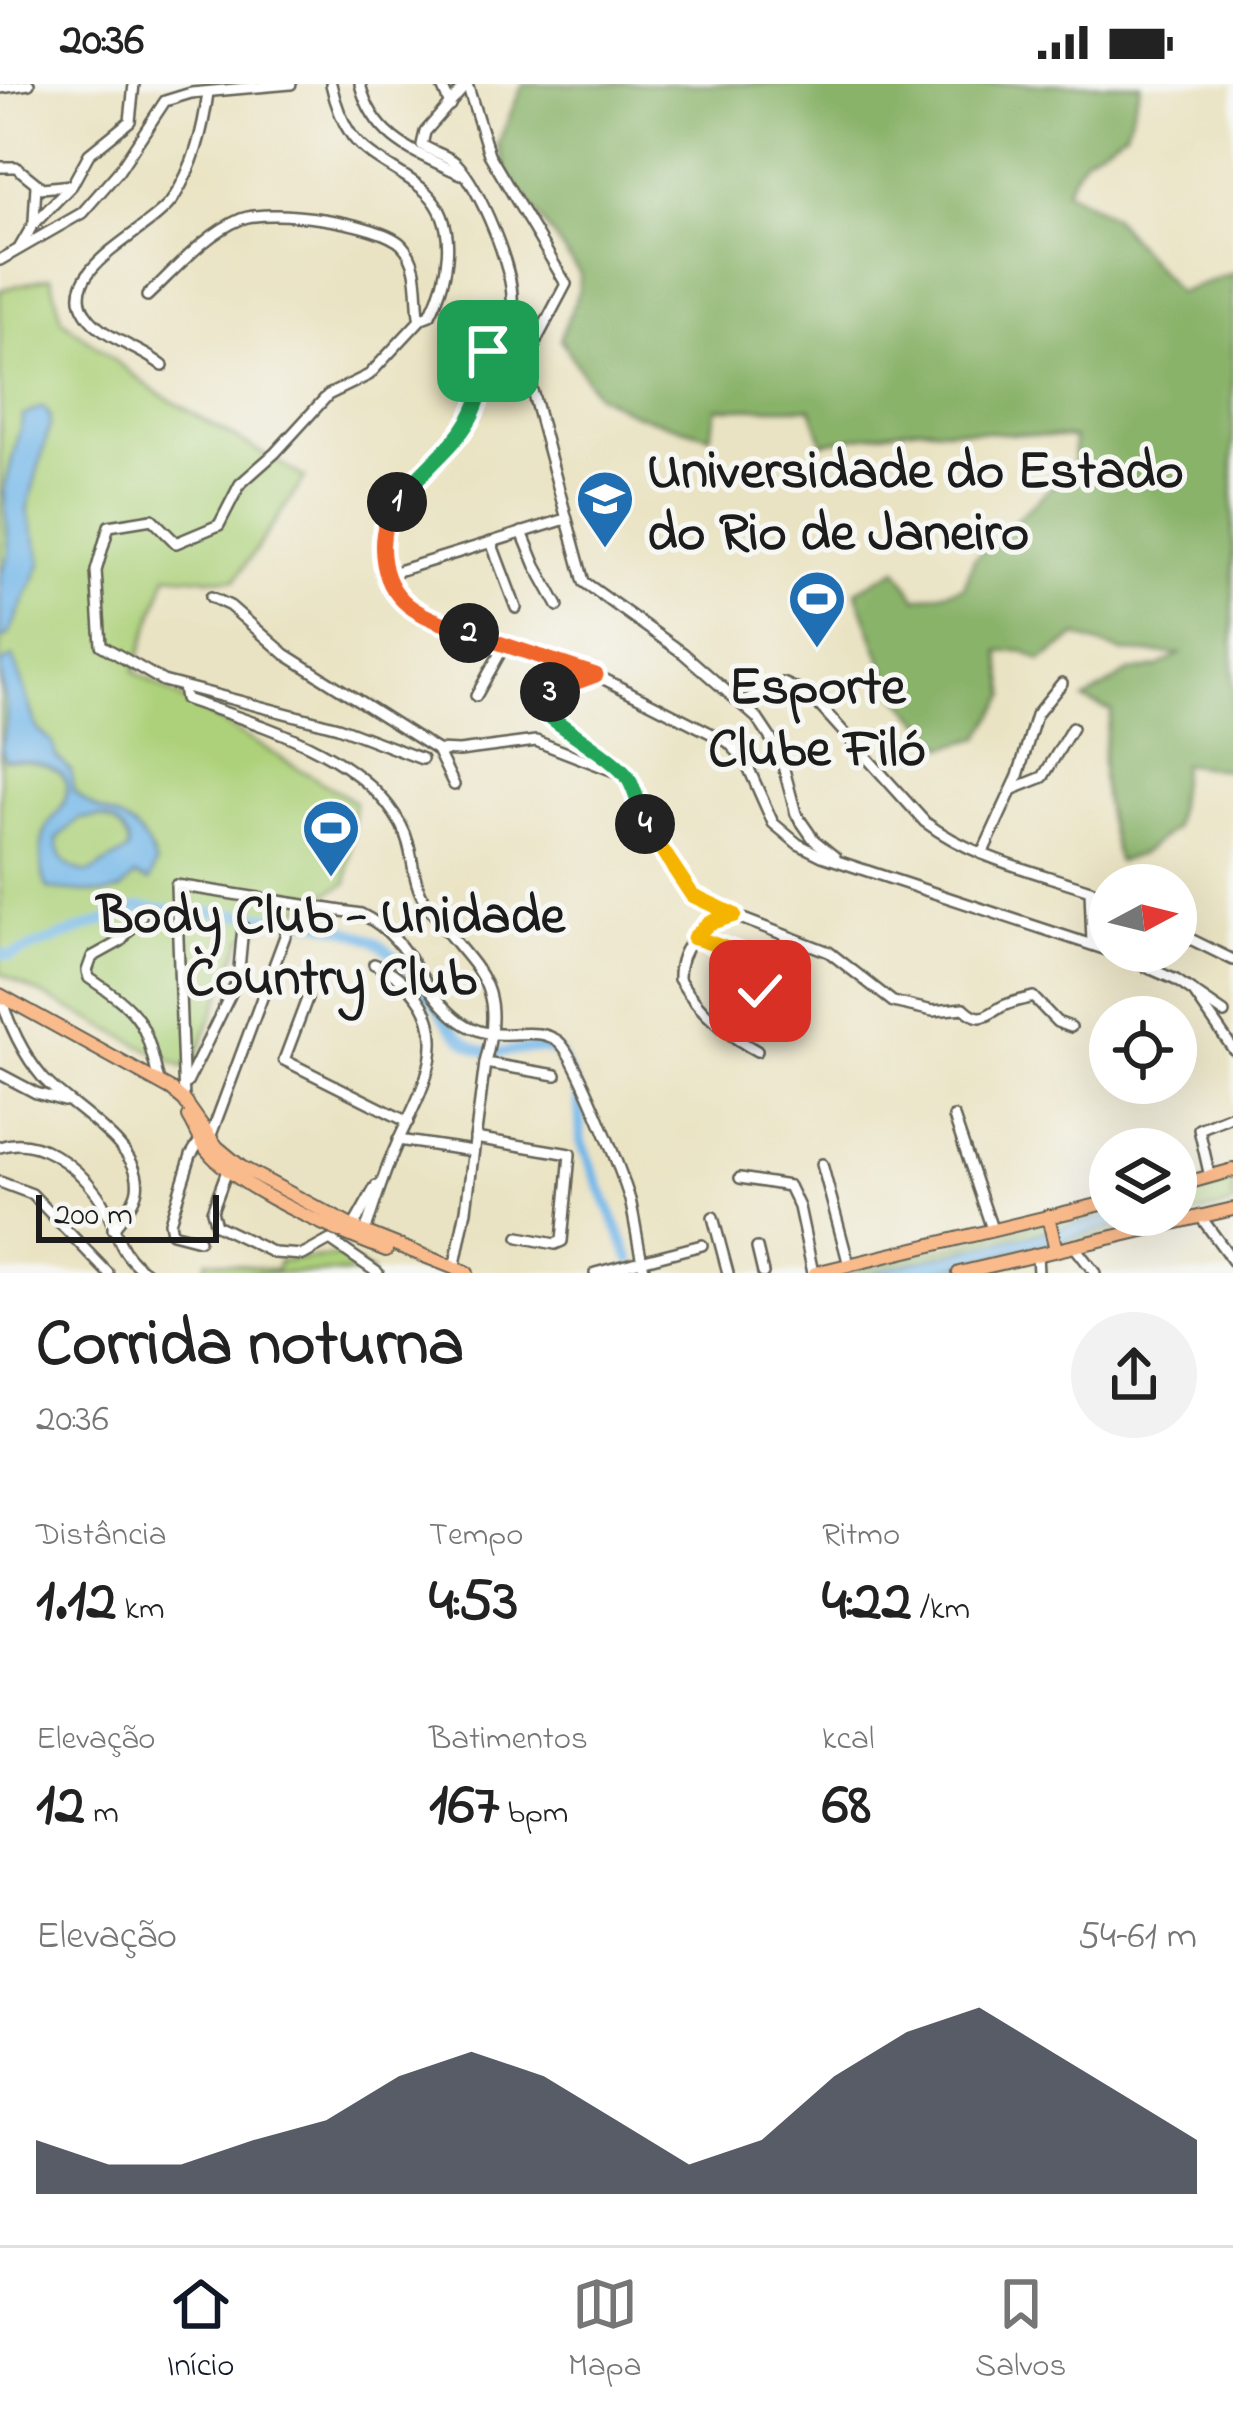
<!DOCTYPE html>
<html lang="pt">
<meta charset="utf-8">
<style>
:root{--surface:#fff;--page:#f2f2f2;--text:#222;--muted:#767676;--line:#e0e0e0;--accent:#111827}
body{margin:0;font-family:"Indie Flower",sans-serif;background:var(--page);color:var(--text);height:100vh;display:flex;flex-direction:column;font-size:45px;white-space:nowrap}
*{box-sizing:border-box;margin:0}
p{font-size:39px;color:var(--muted)}
.icon{flex:none;width:66px;height:66px;fill:none;stroke:currentColor;stroke-width:2;stroke-linecap:round;stroke-linejoin:round}
.map{position:relative;height:1189px;overflow:hidden}
.drawer{display:flex;flex-direction:column;background:var(--surface);flex:1}
.drawer>*{flex:none}
.needle{width:78px;rotate:83deg}
.controls{position:absolute;left:1089px;top:780px;display:grid;gap:24px}
.controls a{display:grid;place-items:center;width:108px;height:108px;border-radius:50%;background:var(--surface);box-shadow:0 12px 48px #0002;font-size:60px}
.scale{position:absolute;left:36px;bottom:30px;width:183px;box-sizing:border-box;padding-left:12px;border:6px solid #1c1c1c;border-top:0;font-size:33px;line-height:42px;white-space:nowrap;color:#1c1c1c;-webkit-text-stroke:9px #f6f6f2;paint-order:stroke}
.pin{position:absolute;display:grid;place-items:center;width:102px;height:102px;color:#fff;margin:-51px;border-radius:24px;box-shadow:0 6px 18px #0006}
.km{position:absolute;width:60px;height:60px;margin:-30px;border-radius:50%;background:#222;color:#fff;font-size:33px;line-height:60px;text-align:center}
.round{display:grid;place-items:center;flex:none;width:126px;height:126px;border-radius:63px;background:var(--page)}
.head{display:flex;align-items:center;justify-content:space-between;height:204px;padding:0 36px}
h1{font-size:66px;font-weight:700;line-height:90px}
.metrics{display:grid;grid-template-columns:repeat(3,1fr);gap:18px;height:204px;padding:12px 36px}
.metrics div{display:grid;align-content:center}
.metrics b{font-size:60px;font-weight:700}
.metrics small{font-size:33px;font-weight:400}
.metrics p{font-size:33px}
.chart{height:336px;padding:24px 36px}
.chart p{display:flex;justify-content:space-between}
.chart svg{width:100%;height:216px;margin-top:12px;fill:var(--accent);opacity:.7}
.status{display:flex;justify-content:space-between;align-items:center;height:84px;padding:0 60px;background:var(--surface);direction:ltr}
.status svg{height:33px;fill:currentColor}
.menu{display:flex;justify-content:space-around;align-items:center;height:168px;border-top:3px solid var(--line);background:var(--surface);font-size:33px;color:var(--muted)}
.menu a{display:grid;justify-items:center;gap:6px}
.menu .on{color:var(--accent)}
.map>svg:first-child{display:block}
.green{fill:#add17a;stroke:#64764b;stroke-width:3}
.forest{fill:#8ab36a;stroke:#536843;stroke-width:3}
.water{fill:#73b7e9;stroke:#486a82;stroke-width:3;fill-rule:evenodd}
.lines{fill:none;stroke-linecap:round;stroke-linejoin:round}
.river{stroke:#73b7e9;stroke-width:10}
.minor-casing{stroke:#646256;stroke-width:14}
.major-casing{stroke:#646256;stroke-width:16}
.minor{stroke:#fff;stroke-width:9}
.major{stroke:#fabb8c;stroke-width:12}
.split-1-casing{stroke:#fff;stroke-width:24}
.split-2-casing{stroke:#fff;stroke-width:24}
.split-3-casing{stroke:#fff;stroke-width:24}
.split-4-casing{stroke:#fff;stroke-width:24}
.split-5-casing{stroke:#fff;stroke-width:24}
.split-6-casing{stroke:#fff;stroke-width:24}
.split-1{stroke:#22a559;stroke-width:15}
.split-2{stroke:#f0652b;stroke-width:15}
.split-3{stroke:#f0652b;stroke-width:15}
.split-4{stroke:#22a559;stroke-width:15}
.split-5{stroke:#f5b400;stroke-width:15}
.split-6{stroke:#f5b400;stroke-width:15}
.labels{text-anchor:middle;stroke-width:10;stroke-linejoin:round;paint-order:stroke}
.poi-label{font-size:54px;font-weight:bold;fill:#1c1c1c;stroke:#f6f6f2}
</style>
<div class="status"><b>20:36</b><svg viewBox="0 0 49 12"><path d="M0 12V9h3v3zM5 12V6h3v6zM10 12V3h3v9zM15 12V0h3v12zM26 1h20v11H26zM47 4h2v5h-2z"/></svg></div>
<div class="map">
<svg width="1233" height="1189" viewBox="0 0 1233 1189">
<rect width="100%" height="100%" fill="#f6f6f2"/>
<filter id="ink" filterUnits="userSpaceOnUse"><feTurbulence type="fractalNoise" baseFrequency=".00833" numOctaves="2"/><feDisplacementMap in="SourceGraphic" scale="24" xChannelSelector="R" yChannelSelector="G"/><feConvolveMatrix kernelMatrix="1 2 1 2 8 2 1 2 1" color-interpolation-filters="sRGB"/></filter>
<filter id="wash" filterUnits="userSpaceOnUse"><feTurbulence type="fractalNoise" baseFrequency=".004" numOctaves="4" result="noise"/><feDisplacementMap in="SourceGraphic" scale="48" xChannelSelector="R" yChannelSelector="G"/><feGaussianBlur stdDeviation="2.7" result="paint"/><feColorMatrix in="noise" values="0 0 0 0 0 0 0 0 0 0 0 0 0 0 0 0 0 1.4 0 .05"/><feComposite in="paint" operator="in"/></filter>
<g filter="url(#wash)">
<rect width="100%" height="100%" fill="#eae3c3"/>
<!-- green -->
<g class="green">
<path d="M51 193 62 236 153 306 305 394 235 496 167 491 134 587 355 718 347 799 243 854 191 987 0 889V206Z"/>
<path d="M1233 1092V1121L947 1189H842L1110 1122V1131H1176V1106Z"/>
<path d="M339 1172 373 1189H203L207 1176 276 1186 279 1177Z"/>
</g>
<!-- forest -->
<path class="forest" d="M523 0H1141L1126 47 1085 73 1065 106 1113 133 1178 209 1233 189V687L1182 680 1174 744 1141 770 1118 778C1104 722 1094 685 1112 627L1084 616 1129 588 1158 583 1180 570 1122 568 1077 552 1041 577 1023 567 999 568 1007 611 980 654 945 663 893 607 856 507 897 485 917 515 964 503 974 475 1074 382V354L918 343 823 359 811 324H717L710 352 634 330 596 310 560 255 579 206 580 190 507 88 498 60Z"/>
<!-- water -->
<g class="water">
<path d="M42 323 49 330 50 341 27 426 42 478 9 550 0 557V492L9 468 4 407 23 332Z"/>
<path d="M13 573 37 645 53 659 56 672 71 687 74 708C108 741 135 723 156 780L150 797 135 792 121 806 105 810 48 805C40 789 39 765 45 748 49 735 61 729 65 716 77 679 27 676 4 675 0 662 2 658 5 644 9 622 0 602 0 580ZM100 733C116 737 131 749 128 767L89 789C67 786 59 776 57 755L79 735Z"/>
<path d="M1112 1131H1164L927 1189H866Z"/>
</g>
<g class="lines">
<!-- river -->
<g class="river">
<path d="M299 835C378 850 390 859 437 923 447 938 459 956 476 964 503 977 532 955 559 970L578 1007 581 1058 631 1176"/>
<path d="M0 869 10 872 140 823 290 834"/>
</g>
</g>
</g>
<g filter="url(#ink)">
<g class="lines">
<!-- minor casing -->
<g class="minor-casing">
<g id="minor">
<path d="M360 0C374 55 414 68 461 90"/>
<path d="M441 0 450 21"/>
<path d="M467 0 425 48 422 61C432 68 447 71 456 79 479 101 515 188 512 220L490 258 486 292 472 338 392 424 382 465 385 491 393 508 403 519 440 538 596 591 728 658 745 676 773 739 798 760 822 772 1110 867"/>
<path d="M467 0 489 70 566 200 537 255 527 288 584 498 683 569 757 634 779 667 796 730 814 756 835 773"/>
<path d="M0 4 29 0"/>
<path d="M0 83H16L42 104 72 101"/>
<path d="M34 137 36 101"/>
<path d="M20 163 32 142 72 101 89 70 130 37 134 0"/>
<path d="M0 176 82 129 118 88 165 17 191 9 291 0"/>
<path d="M147 212C175 186 205 150 241 135 270 123 381 139 402 161 420 180 416 207 419 232L422 234 430 231C448 195 460 140 426 108 404 87 371 77 352 52 341 36 335 18 331 0"/>
<path d="M422 234 369 291 328 311 275 369 240 400 219 441 176 459 152 435 109 442 96 487 101 561 163 597 338 643 422 675"/>
<path d="M163 282C141 263 102 255 86 230 55 185 150 148 173 115 194 82 203 47 208 9"/>
<path d="M522 448 536 482 558 522"/>
<path d="M491 458 516 524"/>
<path d="M385 491 566 435"/>
<path d="M211 513 230 522 285 570 437 666 459 667 536 657 624 691"/>
<path d="M596 591 547 609 541 613 543 627 585 662 617 681 637 711 647 745 672 785 692 811 709 822 829 868 893 918 933 927 964 924C980 939 985 933 1001 923 1010 918 1023 916 1033 913L1057 938 1071 943"/>
<path d="M183 603 185 615C259 641 362 668 401 741 415 766 410 796 426 819 469 886 509 890 485 979L466 1126 454 1185"/>
<path d="M476 612 504 562"/>
<path d="M742 619 783 599 810 611 925 738C973 774 1034 787 1090 806L1092 859"/>
<path d="M437 666 454 701"/>
<path d="M1013 705 1043 693 1072 644"/>
<path d="M982 770 1018 692 1036 631 1062 599"/>
<path d="M1090 806 1110 815"/>
<path d="M733 831C704 841 678 860 679 895 698 927 725 950 757 967"/>
<path d="M141 832 121 857 92 873 87 887 89 894C143 930 144 936 159 998"/>
<path d="M1176 848 1233 876"/>
<path d="M694 854 750 873 774 898 771 906 760 907"/>
<path d="M1110 867 1176 896 1224 929"/>
<path d="M1195 910 1233 965"/>
<path d="M0 911C8 939 24 972 43 994 67 1022 144 1062 137 1105 135 1119 121 1134 113 1145"/>
<path d="M307 915 284 976 408 1038"/>
<path d="M485 979 556 991"/>
<path d="M0 990 36 1009 64 1017"/>
<path d="M187 999 238 895 243 843"/>
<path d="M184 1016 176 801 361 830C413 855 418 905 460 937 497 964 531 938 558 957 576 970 622 1090 630 1116 636 1140 638 1165 645 1189"/>
<path d="M954 1033 992 1145"/>
<path d="M211 1051 288 844"/>
<path d="M475 1054 570 1070 562 1157 555 1160 519 1153"/>
<path d="M398 1056 473 1067"/>
<path d="M0 1063C36 1050 76 1081 97 1110 119 1140 112 1166 147 1189"/>
<path d="M822 1080 849 1181"/>
<path d="M228 1084 212 1127 216 1141 274 1169 303 1171 330 1156 378 1189"/>
<path d="M1210 1093 1199 1045 1233 1031"/>
<path d="M740 1094 789 1102 799 1123 813 1189"/>
<path d="M0 1098 32 1110 108 1189"/>
<path d="M1200 1132 1233 1177"/>
<path d="M713 1133 728 1189"/>
<path d="M353 1143 376 1102"/>
<path d="M365 1148C374 1122 382 1095 393 1069 412 1022 455 962 417 913 404 897 394 887 374 880"/>
<path d="M199 1156 172 1149 170 1138 191 1071 201 1055"/>
<path d="M1074 1162 1095 1189"/>
<path d="M757 1164 763 1189"/>
<path d="M1037 1171 1038 1189"/>
<path d="M595 1189 702 1161"/>
</g>
</g>
<!-- major casing -->
<g class="major-casing">
<g id="major">
<path d="M0 911 172 1006 184 1016 217 1063 241 1083 357 1145 467 1189"/>
<path d="M189 1033C196 1044 200 1057 207 1066 240 1107 337 1147 386 1166"/>
<path d="M1176 1102 1233 1086"/>
<path d="M1048 1132 1056 1166"/>
<path d="M815 1189 1110 1118"/>
<path d="M959 1189 1233 1125"/>
</g>
</g>
<!-- minor -->
<use href="#minor" class="minor"/>
<!-- major -->
<use href="#major" class="major"/>
</g>
</g>
<g class="lines" filter="url(#ink)">
<!-- split-1 casing -->
<g class="split-1-casing">
<path id="split-1" d="M397 418C445 359 481 352 488 267"/>
</g>
<!-- split-2 casing -->
<g class="split-2-casing">
<path id="split-2" d="M397 418C385 434 381 453 383 472 388 524 427 533 469 549"/>
</g>
<!-- split-3 casing -->
<g class="split-3-casing">
<path id="split-3" d="M469 549 596 591 550 608"/>
</g>
<!-- split-4 casing -->
<g class="split-4-casing">
<path id="split-4" d="M550 608 542 613 543 627C565 646 615 675 628 694 637 709 639 724 645 740"/>
</g>
<!-- split-5 casing -->
<g class="split-5-casing">
<path id="split-5" d="M645 740 692 811 734 831 709 839 694 854 699 855"/>
</g>
<!-- split-6 casing -->
<g class="split-6-casing">
<path id="split-6" d="M699 855 751 873 774 898 771 906 760 907"/>
</g>
<!-- split-1 -->
<use href="#split-1" class="split-1"/>
<!-- split-2 -->
<use href="#split-2" class="split-2"/>
<!-- split-3 -->
<use href="#split-3" class="split-3"/>
<!-- split-4 -->
<use href="#split-4" class="split-4"/>
<!-- split-5 -->
<use href="#split-5" class="split-5"/>
<!-- split-6 -->
<use href="#split-6" class="split-6"/>
</g>
<!-- icons -->
<defs>
<g id="university-pin" transform="scale(3)"><path d="M0 17L-7.5 6A9.5 9.5 0 1 1 7.5 6Z" fill="#1f6fb2" stroke="#f6f6f2"/><path d="M0-5L7-2L0 1L-7-2ZM-4 1L0 2.5L4 1V4Q0 6-4 4Z" fill="#fff"/></g>
<g id="stadium-pin" transform="scale(3)"><path d="M0 17L-7.5 6A9.5 9.5 0 1 1 7.5 6Z" fill="#1f6fb2" stroke="#f6f6f2"/><path d="M0-5a6.5 5 0 1 0 0 10a6.5 5 0 1 0 0-10ZM-3.5-1.8h7v3.6h-7Z" fill="#fff"/></g>
</defs>
<g fill-rule="evenodd">
<use href="#university-pin" x="605" y="415"/>
<use href="#stadium-pin" x="817" y="515"/>
<use href="#stadium-pin" x="331" y="744"/>
</g>
<g class="labels">
<!-- poi labels -->
<g class="poi-label">
<text x="647" y="403" text-anchor="start">Universidade do Estado<tspan x="647" dy="62">do Rio de Janeiro</tspan></text>
<text x="817" y="619">Esporte<tspan x="817" dy="62">Clube Filó</tspan></text>
<text x="331" y="848">Body Club - Unidade<tspan x="331" dy="62">Country Club</tspan></text>
</g>
</g>
</svg>
<div class="controls">
<a><svg class="needle" viewBox="-14 -14 28 28"><path d="M0-13l5 13h-10z" fill="#e53935"/><path d="M0 13l5-13h-10z" fill="#767676"/></svg></a>
<a><svg class="icon" aria-label="locate" viewBox="0 0 24 24"><circle cx="12" cy="12" r="6"/><path d="M12 2v4M12 18v4M2 12h4M18 12h4"/></svg></a>
<a><svg class="icon" aria-label="layers" viewBox="0 0 24 24"><path d="M12 4l9 5-9 5-9-5zM3 14l9 5 9-5"/></svg></a>
</div>
<div class="scale">200 m</div>
<div class="pin" style="left:488px;top:267px;background:#1e9e55"><svg class="icon" aria-label="arrive" viewBox="0 0 24 24"><path d="M6 21V4h12l-3 4 3 4H6"/></svg></div>
<div class="pin" style="left:760px;top:907px;background:#d93025"><svg class="icon" aria-label="check" viewBox="0 0 24 24"><path d="M5 12l5 5 9-10"/></svg></div>
<b class="km" style="left:397px;top:418px">1</b>
<b class="km" style="left:469px;top:549px">2</b>
<b class="km" style="left:550px;top:608px">3</b>
<b class="km" style="left:645px;top:740px">4</b>
</div>
<section class="drawer">
<div class="head"><div><h1>Corrida noturna</h1><p>20:36</p></div><a class="round"><svg class="icon" aria-label="share" viewBox="0 0 24 24"><path d="M12 15V3M7 8l5-5 5 5M5 13v7h14v-7"/></svg></a></div>
<div class="metrics">
<div><p>Distância</p><b>1.12<small> km</small></b></div>
<div><p>Tempo</p><b>4:53</b></div>
<div><p>Ritmo</p><b>4:22<small> /km</small></b></div>
</div>
<div class="metrics">
<div><p>Elevação</p><b>12<small> m</small></b></div>
<div><p>Batimentos</p><b>167<small> bpm</small></b></div>
<div><p>kcal</p><b>68</b></div>
</div>
<div class="chart"><p><span>Elevação</span>54–61 m</p>
<svg viewBox="0 0 160 44" preserveAspectRatio="none"><path d="M0 44V33L10 38L20 38L30 33L40 29L50 20L60 15L70 20L80 29L90 38L100 33L110 20L120 11L130 6L140 15L150 24L160 33V44z"/></svg>
</div>
</section>
<nav class="menu">
<a class="on"><svg class="icon" aria-label="home" viewBox="0 0 24 24"><path d="M3 11l9-7 9 7M6 9v11h12V9"/></svg>Início</a>
<a><svg class="icon" aria-label="map" viewBox="0 0 24 24"><path d="M3 6l6-2 6 2 6-2v14l-6 2-6-2-6 2zM9 4v14M15 6v14"/></svg>Mapa</a>
<a><svg class="icon" aria-label="saved" viewBox="0 0 24 24"><path d="M7 4h10v16l-5-4-5 4z"/></svg>Salvos</a>
</nav>
